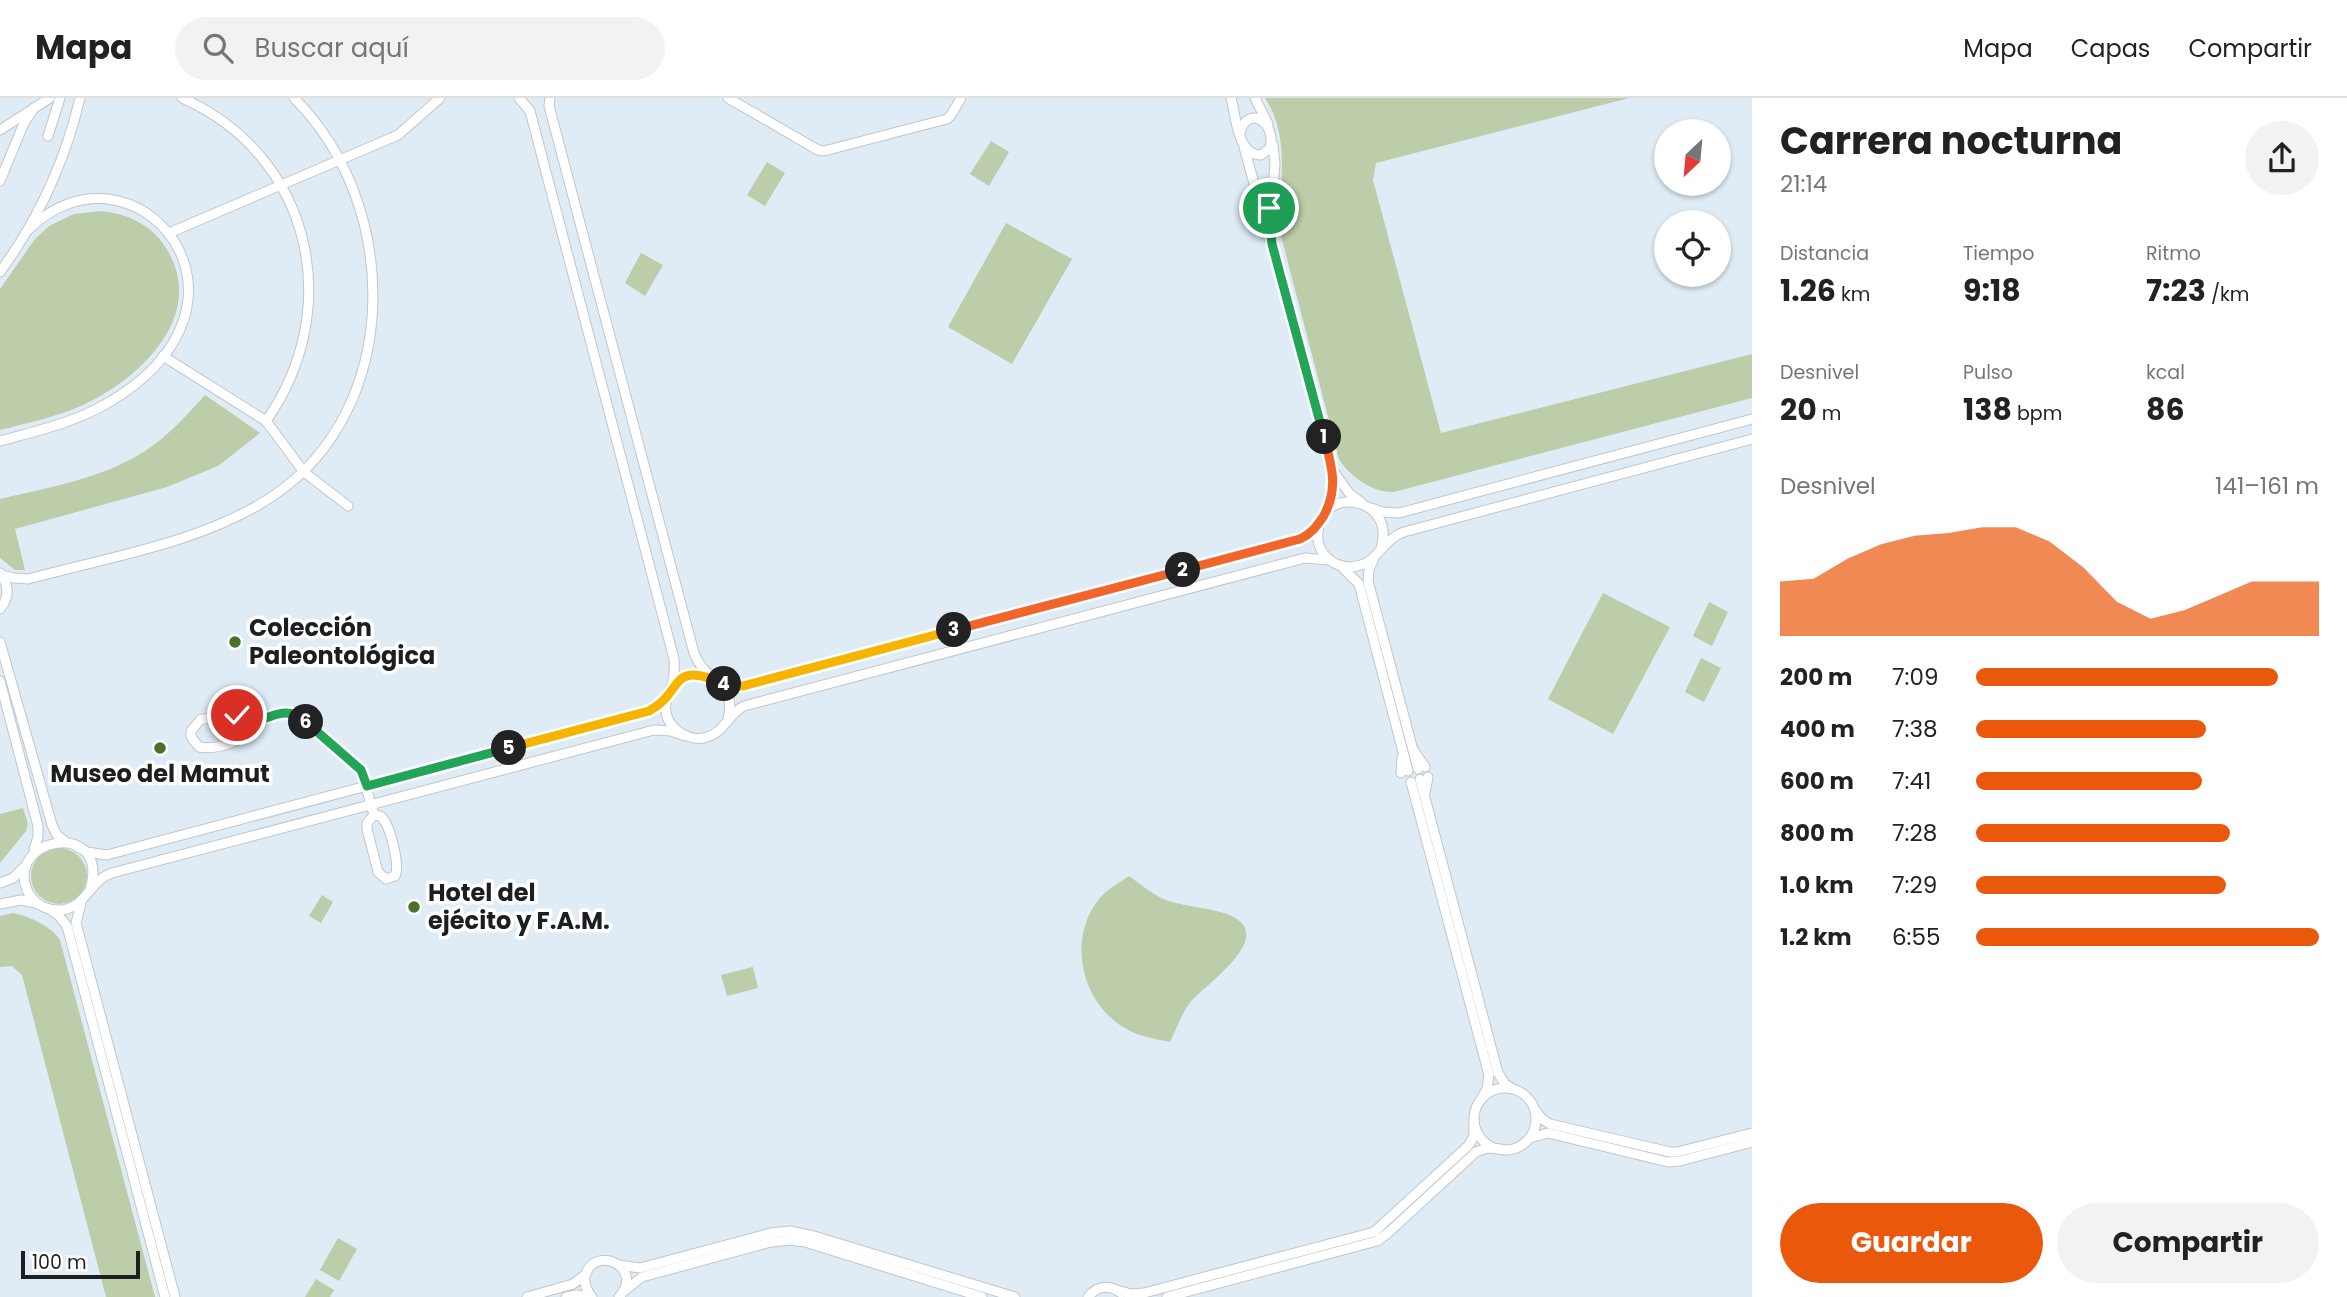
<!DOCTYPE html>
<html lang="es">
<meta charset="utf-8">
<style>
:root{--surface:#fff;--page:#f2f2f2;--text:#222;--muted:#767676;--line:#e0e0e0;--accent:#ea580c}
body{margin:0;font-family:Poppins,sans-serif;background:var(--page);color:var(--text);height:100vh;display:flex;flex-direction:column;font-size:26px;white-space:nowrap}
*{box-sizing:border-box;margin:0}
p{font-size:23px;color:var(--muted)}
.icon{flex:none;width:38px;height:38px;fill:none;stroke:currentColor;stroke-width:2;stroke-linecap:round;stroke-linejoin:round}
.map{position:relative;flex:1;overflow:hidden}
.side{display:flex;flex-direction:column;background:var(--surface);width:595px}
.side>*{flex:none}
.needle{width:46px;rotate:206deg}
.fabs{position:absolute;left:1654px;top:21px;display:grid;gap:14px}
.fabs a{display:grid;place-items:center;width:77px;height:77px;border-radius:50%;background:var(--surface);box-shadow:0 2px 5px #0004;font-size:35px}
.scale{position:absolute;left:21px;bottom:18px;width:119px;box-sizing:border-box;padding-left:7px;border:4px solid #1c1e20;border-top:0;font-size:19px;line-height:24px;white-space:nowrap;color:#1c1e20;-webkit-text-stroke:5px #fff;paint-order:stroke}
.pin{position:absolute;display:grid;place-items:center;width:60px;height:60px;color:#fff;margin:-30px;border:4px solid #fff;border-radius:50%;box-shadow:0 2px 7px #0007}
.km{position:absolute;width:35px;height:35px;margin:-18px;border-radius:50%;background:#222;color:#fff;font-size:19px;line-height:35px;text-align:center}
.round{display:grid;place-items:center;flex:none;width:74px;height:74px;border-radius:37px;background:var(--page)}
.summary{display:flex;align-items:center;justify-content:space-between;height:119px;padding:0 28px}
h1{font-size:38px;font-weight:700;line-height:52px}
.metrics{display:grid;grid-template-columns:repeat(3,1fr);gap:10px;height:119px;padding:7px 28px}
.metrics div{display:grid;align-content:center}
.metrics b{font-size:30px;font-weight:700}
.metrics small{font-size:19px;font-weight:400}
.metrics p{font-size:19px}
.chart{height:196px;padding:14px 28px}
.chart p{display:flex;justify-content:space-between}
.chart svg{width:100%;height:126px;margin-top:7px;fill:var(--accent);opacity:.7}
.cta{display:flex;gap:14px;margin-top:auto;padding:14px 28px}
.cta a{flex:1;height:80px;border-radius:42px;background:var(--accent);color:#fff;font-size:28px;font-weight:700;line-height:80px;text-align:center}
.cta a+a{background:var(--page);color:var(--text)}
ul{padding:0 28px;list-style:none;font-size:23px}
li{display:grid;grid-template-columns:112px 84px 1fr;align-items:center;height:52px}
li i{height:18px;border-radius:9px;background:var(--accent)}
header{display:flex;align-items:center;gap:42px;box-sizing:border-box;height:98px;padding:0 35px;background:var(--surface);border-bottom:2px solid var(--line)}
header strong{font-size:33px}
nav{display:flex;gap:38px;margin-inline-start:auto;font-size:24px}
.search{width:490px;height:63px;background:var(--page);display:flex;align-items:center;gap:18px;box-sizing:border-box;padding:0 24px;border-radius:38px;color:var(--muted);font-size:26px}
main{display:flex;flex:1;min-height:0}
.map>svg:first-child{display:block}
.built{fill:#dfecf6;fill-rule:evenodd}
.green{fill:#bdcda9}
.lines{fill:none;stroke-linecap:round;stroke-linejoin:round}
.minor-casing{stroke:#c0c6cb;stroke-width:11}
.minor{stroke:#fff;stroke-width:9}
.split-1-casing{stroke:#fff;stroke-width:14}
.split-2-casing{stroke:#fff;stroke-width:14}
.split-3-casing{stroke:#fff;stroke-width:14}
.split-4-casing{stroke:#fff;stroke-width:14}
.split-5-casing{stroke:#fff;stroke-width:14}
.split-6-casing{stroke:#fff;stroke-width:14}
.split-7-casing{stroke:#fff;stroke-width:14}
.split-1{stroke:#22a559;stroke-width:9}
.split-2{stroke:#f0652b;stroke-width:9}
.split-3{stroke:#f0652b;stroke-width:9}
.split-4{stroke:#f5b400;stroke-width:9}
.split-5{stroke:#f5b400;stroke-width:9}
.split-6{stroke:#22a559;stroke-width:9}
.split-7{stroke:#22a559;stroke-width:9}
.poi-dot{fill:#4b7029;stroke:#fff;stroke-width:2.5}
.labels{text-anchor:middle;stroke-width:7;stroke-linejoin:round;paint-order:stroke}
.poi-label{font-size:24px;font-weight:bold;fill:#1c1e20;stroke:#fff;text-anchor:start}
</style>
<header>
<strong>Mapa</strong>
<div class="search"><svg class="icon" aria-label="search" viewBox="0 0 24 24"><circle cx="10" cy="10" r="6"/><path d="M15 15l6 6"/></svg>Buscar aquí</div>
<nav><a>Mapa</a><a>Capas</a><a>Compartir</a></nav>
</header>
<main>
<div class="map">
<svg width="1752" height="1199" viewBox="0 0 1752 1199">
<rect width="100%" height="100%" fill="#f2f8fd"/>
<!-- built -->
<path class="built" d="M0 0H1752V1199H0ZM1666 33H1718V86H1666ZM1666 124H1718V177H1666Z"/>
<!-- green -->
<g class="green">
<path d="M1265 0H1629L1376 65 1373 82 1441 335 1752 256V300L1394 394C1373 395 1349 378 1339 361L1280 134C1278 88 1292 41 1265 0Z"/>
<path d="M991 43 1009 54 989 88 970 76Z"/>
<path d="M767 64 785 75 765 108 747 97Z"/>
<path d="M101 113C131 116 157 130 170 157 204 222 136 283 83 307 56 319 28 325 0 332V191L35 141 49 128 74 116Z"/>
<path d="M1006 125 1072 161 1012 266 948 229Z"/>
<path d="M641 155 663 167 645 198 625 185Z"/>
<path d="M205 297 260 335 218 368 167 389 15 431 25 472H15L0 460V401C49 389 102 381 145 353 168 338 187 317 205 297Z"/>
<path d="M1603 495 1670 529 1613 636 1548 601Z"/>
<path d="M1709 504 1728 514 1712 548 1693 538Z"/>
<path d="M1701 560 1721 570 1704 604 1685 594Z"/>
<path d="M23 710 28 726 26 733 0 765V716Z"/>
<circle cx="59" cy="778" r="28"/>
<path d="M1129 778C1139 785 1150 794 1161 800 1180 808 1204 809 1224 815 1285 835 1204 886 1189 906 1181 917 1176 932 1170 944 1154 941 1137 938 1123 929 1081 903 1067 841 1099 801 1107 791 1119 785 1129 778Z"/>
<path d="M322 797 333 804 321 825 309 818Z"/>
<path d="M13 815C29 818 51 828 60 842L155 1199H106L22 877 12 868 0 869V818Z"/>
<path d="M753 869 758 890 727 898 721 877Z"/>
<path d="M338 1140 357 1151 339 1183 320 1172Z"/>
<path d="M316 1181 334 1192 330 1199H305Z"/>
</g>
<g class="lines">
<!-- minor casing -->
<g class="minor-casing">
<g id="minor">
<path d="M182 0C311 57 346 210 266 323"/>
<path d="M550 0 549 8 694 555C702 576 721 588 743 588L1300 441 1313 433 1321 421"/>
<path d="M728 0 818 52 824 53 947 21 951 17 961 0"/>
<path d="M1231 0C1236 18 1237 57 1261 57L1270 50C1277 24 1247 6 1240 35"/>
<path d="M1255 0 1268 26"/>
<path d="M0 32 50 0"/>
<path d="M48 38 60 0"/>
<path d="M1244 49 1333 372V393L1327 412"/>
<path d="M0 83 24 25 34 10"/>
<path d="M1270 123 1275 66 1273 47"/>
<path d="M169 135 398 37 440 0"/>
<path d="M0 174C38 122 65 64 80 0"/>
<path d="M163 258 266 323 304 374 348 408"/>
<path d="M0 343C36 333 73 325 106 306 285 203 132 29 28 132"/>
<path d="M1334 374 1349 395 1362 405"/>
<path d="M1371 410 1383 414 1399 415 1752 321"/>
<path d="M1381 450C1397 398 1320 387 1318 434 1317 441 1319 449 1323 455 1331 466 1344 471 1357 468 1377 465 1383 441 1404 434L1752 341"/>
<path d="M1374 460 1369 472 1368 483 1418 671"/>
<path d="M1342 469 1359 486 1408 673"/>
<path d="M0 475C9 487 10 499 0 511"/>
<path d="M1 477 14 480 28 481C109 459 202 445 273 398 404 310 401 106 294 0"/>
<path d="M0 544 52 727 57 737 66 744"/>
<path d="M0 583 38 728V739L34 751"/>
<path d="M728 621C731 609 731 596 721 586 688 552 641 610 681 635 689 640 699 642 707 639 725 634 728 616 744 608L1305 460 1330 462"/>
<path d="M252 624C248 628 246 634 242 638 233 648 212 651 199 649L191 639V633L200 622 225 616H233L252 624 284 614 294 616 361 672 374 717 367 725V731L378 774 386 781 395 778C400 768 391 732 384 722 381 717 380 718 374 717"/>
<path d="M1414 653 1425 669"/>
<path d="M1401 675 1402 659"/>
<path d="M1420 681 1498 975 1505 986 1513 991"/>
<path d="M1411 684 1489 977 1487 991 1482 1000"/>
<path d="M1425 695 1428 679"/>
<path d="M76 748 87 754 107 757 649 613C669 602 676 583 674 561L530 13 519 0"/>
<path d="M0 785 13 780 23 770"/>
<path d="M90 792C112 719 0 739 29 796 36 807 48 813 61 812 86 810 90 782 112 775L654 632 671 633 685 638"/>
<path d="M81 805 76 825 175 1199"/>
<path d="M0 806 21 802 36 805"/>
<path d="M49 811 58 817 67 828 165 1199"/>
<circle cx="1505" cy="1021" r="31"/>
<path d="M1535 1012 1542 1021 1550 1026 1670 1054H1677L1752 1035"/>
<path d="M1530 1040 1548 1035 1668 1064 1680 1063 1752 1044"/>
<path d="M619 1167 640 1170 771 1135 790 1133 814 1138 1015 1199"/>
<path d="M1117 1192 1131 1196 1144 1195 1374 1134 1469 1047 1474 1038V1023"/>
<path d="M624 1193 642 1179 771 1144 791 1142 805 1144 982 1199"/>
<path d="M527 1199 573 1186 585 1177"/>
<path d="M566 1199 577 1197 590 1199"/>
<path d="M592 1199C587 1193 584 1187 585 1179 593 1145 646 1169 619 1199"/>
<path d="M1088 1199C1097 1188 1109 1186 1121 1195"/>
<path d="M1167 1199 1377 1143 1388 1135 1476 1054 1487 1050 1501 1051"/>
</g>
</g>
<!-- minor -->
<use href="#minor" class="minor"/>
</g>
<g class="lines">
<!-- split-1 casing -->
<g class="split-1-casing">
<path id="split-1" d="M1269 110 1272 146 1324 339"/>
</g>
<!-- split-2 casing -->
<g class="split-2-casing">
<path id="split-2" d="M1183 472 1300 441C1311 436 1316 429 1323 419 1339 392 1332 368 1324 339"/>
</g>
<!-- split-3 casing -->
<g class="split-3-casing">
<path id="split-3" d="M954 532 1183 472"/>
</g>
<!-- split-4 casing -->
<g class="split-4-casing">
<path id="split-4" d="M724 586 743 588 954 532"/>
</g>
<!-- split-5 casing -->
<g class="split-5-casing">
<path id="split-5" d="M509 650 649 613C685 594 668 561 724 586"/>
</g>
<!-- split-6 casing -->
<g class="split-6-casing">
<path id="split-6" d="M306 624 361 672 367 688 509 650"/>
</g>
<!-- split-7 casing -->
<g class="split-7-casing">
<path id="split-7" d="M237 617C267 634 277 600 306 624"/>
</g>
<!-- split-1 -->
<use href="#split-1" class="split-1"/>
<!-- split-2 -->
<use href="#split-2" class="split-2"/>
<!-- split-3 -->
<use href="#split-3" class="split-3"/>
<!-- split-4 -->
<use href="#split-4" class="split-4"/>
<!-- split-5 -->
<use href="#split-5" class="split-5"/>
<!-- split-6 -->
<use href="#split-6" class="split-6"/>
<!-- split-7 -->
<use href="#split-7" class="split-7"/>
</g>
<!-- markers -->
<g class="poi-dot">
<circle cx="235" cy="544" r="7"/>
<circle cx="160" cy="650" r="7"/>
<circle cx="414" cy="809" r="7"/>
</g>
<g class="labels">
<!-- poi labels -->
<g class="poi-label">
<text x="249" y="538">Colección<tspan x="249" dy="28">Paleontológica</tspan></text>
<text x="160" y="684" text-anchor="middle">Museo del Mamut</text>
<text x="428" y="803">Hotel del<tspan x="428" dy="28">ejécito y F.A.M.</tspan></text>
</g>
</g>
</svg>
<div class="fabs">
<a><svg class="needle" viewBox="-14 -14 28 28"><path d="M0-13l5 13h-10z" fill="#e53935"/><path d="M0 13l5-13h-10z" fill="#767676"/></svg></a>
<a><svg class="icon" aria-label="locate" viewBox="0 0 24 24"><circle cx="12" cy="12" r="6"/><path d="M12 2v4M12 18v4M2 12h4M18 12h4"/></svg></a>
</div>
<div class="scale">100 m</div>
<div class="pin" style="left:1269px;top:110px;background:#1e9e55"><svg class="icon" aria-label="arrive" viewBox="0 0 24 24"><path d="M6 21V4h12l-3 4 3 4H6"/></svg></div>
<div class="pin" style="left:237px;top:617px;background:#d93025"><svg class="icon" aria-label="check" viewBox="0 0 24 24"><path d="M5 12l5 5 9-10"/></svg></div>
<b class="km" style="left:1324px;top:339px">1</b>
<b class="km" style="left:1183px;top:472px">2</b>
<b class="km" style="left:954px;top:532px">3</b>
<b class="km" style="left:724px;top:586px">4</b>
<b class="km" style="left:509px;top:650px">5</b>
<b class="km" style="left:306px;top:624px">6</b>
</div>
<section class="side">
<div class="summary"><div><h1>Carrera nocturna</h1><p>21:14</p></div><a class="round"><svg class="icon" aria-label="share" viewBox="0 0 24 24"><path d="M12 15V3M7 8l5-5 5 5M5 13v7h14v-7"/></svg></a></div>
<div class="metrics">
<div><p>Distancia</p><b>1.26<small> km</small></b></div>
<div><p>Tiempo</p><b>9:18</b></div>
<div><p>Ritmo</p><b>7:23<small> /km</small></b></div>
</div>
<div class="metrics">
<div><p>Desnivel</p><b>20<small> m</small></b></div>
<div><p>Pulso</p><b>138<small> bpm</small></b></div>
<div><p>kcal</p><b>86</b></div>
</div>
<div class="chart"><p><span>Desnivel</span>141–161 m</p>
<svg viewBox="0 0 160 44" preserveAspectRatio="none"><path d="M0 44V25L10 24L20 17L30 12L40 9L50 8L60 6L70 6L80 11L90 20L100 32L110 38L120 35L130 30L140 25L150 25L160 25V44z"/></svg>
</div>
<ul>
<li><b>200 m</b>7:09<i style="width:88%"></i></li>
<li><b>400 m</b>7:38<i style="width:67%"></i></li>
<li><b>600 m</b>7:41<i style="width:66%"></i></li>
<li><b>800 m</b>7:28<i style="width:74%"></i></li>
<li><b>1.0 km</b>7:29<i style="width:73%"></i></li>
<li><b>1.2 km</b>6:55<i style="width:100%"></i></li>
</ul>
<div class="cta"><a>Guardar</a><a>Compartir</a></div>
</section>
</main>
